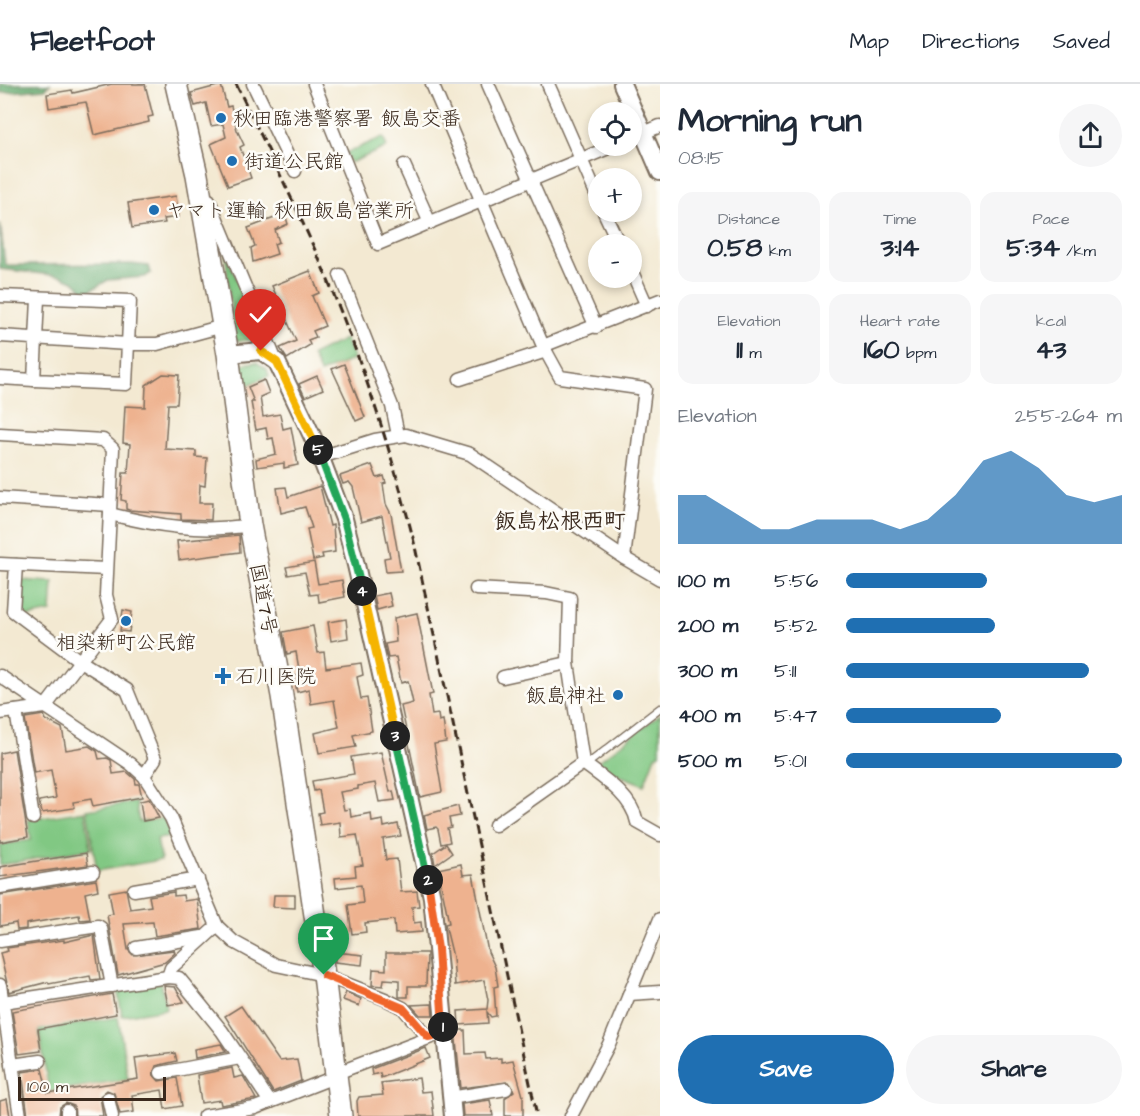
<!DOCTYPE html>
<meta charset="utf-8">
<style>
:root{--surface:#fff;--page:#f6f6f7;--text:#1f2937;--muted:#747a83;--line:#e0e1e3;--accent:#1f6fb2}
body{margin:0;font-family:"Architects Daughter","Klee One",sans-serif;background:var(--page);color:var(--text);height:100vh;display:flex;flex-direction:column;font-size:22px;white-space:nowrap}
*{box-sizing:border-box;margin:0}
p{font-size:20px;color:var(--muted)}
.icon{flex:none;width:33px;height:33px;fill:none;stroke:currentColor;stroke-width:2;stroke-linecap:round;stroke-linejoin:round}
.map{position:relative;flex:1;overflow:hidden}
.sheet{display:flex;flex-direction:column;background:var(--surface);width:480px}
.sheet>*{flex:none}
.fabs{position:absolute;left:588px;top:18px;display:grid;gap:12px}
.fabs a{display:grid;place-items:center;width:54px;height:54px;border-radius:50%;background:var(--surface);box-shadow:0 3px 9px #0003;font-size:30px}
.scale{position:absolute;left:18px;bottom:15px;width:148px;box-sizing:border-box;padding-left:6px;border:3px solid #3b2a1e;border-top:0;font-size:16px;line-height:21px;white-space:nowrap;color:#3b2a1e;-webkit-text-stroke:4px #fdfcf7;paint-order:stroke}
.pin{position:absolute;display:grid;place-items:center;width:51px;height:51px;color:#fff;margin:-62px -26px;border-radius:50% 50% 50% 0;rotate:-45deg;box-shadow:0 0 6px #0007}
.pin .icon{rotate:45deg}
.km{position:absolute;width:30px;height:30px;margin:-15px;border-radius:50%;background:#222;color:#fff;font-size:16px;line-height:30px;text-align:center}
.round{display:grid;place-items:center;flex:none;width:63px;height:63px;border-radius:32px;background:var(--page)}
.headline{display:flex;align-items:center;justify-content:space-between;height:102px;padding:0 18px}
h1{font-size:33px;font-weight:800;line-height:45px}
.metrics{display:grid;grid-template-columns:repeat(3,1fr);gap:9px;height:102px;padding:6px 18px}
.metrics div{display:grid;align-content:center;border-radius:15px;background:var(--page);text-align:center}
.metrics b{font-size:26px;font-weight:800}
.metrics small{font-size:16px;font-weight:400}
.metrics p{font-size:16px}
.chart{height:168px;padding:12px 18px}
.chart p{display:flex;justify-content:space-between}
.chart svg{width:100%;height:108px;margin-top:6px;fill:var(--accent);opacity:.7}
.button{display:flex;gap:12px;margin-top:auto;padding:12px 18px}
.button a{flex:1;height:69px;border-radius:36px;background:var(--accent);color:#fff;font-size:24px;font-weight:800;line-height:69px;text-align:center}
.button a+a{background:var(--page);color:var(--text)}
ul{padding:0 18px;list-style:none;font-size:20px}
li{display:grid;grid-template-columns:96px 72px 1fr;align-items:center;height:45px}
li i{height:15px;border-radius:8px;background:var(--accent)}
header{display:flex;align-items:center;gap:36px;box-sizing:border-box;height:84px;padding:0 30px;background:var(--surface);border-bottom:2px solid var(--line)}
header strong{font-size:28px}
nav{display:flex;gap:33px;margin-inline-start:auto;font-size:21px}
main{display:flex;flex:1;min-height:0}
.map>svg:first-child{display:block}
.green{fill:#81c883;stroke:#5e7950;stroke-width:1.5}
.forest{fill:#68ac71;stroke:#526b48;stroke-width:1.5}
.building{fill:#eeb28f}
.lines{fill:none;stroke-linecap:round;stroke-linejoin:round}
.lane-casing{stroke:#7b6d5d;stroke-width:9}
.street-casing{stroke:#7b6d5d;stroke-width:15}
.secondary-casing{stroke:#7b6d5d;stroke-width:20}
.highway-casing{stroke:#7b6d5d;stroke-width:24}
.lane{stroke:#fff;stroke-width:6}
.street{stroke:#fff;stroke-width:12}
.secondary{stroke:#fff;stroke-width:16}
.highway{stroke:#fff;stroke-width:21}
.rail{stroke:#3b2a1e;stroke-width:3;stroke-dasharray:9 4.5;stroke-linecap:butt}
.split-1-casing{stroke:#fff;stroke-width:12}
.split-2-casing{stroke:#fff;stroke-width:12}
.split-3-casing{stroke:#fff;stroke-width:12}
.split-4-casing{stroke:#fff;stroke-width:12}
.split-5-casing{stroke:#fff;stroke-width:12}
.split-6-casing{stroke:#fff;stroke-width:12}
.split-1{stroke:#f0652b;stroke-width:8}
.split-2{stroke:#f0652b;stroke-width:8}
.split-3{stroke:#22a559;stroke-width:8}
.split-4{stroke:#f5b400;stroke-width:8}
.split-5{stroke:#22a559;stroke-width:8}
.split-6{stroke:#f5b400;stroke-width:8}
.poi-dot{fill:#1f6fb2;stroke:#fdfcf7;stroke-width:2}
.labels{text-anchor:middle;stroke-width:5;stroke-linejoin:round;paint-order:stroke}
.poi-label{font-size:20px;fill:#3b2a1e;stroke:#fdfcf7;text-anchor:start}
.street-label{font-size:20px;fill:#3b2a1e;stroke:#fdfcf7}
.quarter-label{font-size:22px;font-weight:bold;fill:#3b2a1e;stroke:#fdfcf7}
</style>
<header>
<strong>Fleetfoot</strong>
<nav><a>Map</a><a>Directions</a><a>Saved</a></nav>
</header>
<main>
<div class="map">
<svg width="660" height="1032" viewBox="0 0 660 1032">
<rect width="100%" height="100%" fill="#fdfcf7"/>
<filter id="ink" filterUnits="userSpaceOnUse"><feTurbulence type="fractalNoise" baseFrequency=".0167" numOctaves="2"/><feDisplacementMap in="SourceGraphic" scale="12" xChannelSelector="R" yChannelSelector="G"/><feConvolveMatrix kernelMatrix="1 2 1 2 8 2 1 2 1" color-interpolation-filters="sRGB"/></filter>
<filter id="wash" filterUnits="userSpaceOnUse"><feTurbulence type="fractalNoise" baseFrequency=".008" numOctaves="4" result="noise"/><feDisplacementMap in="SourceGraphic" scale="24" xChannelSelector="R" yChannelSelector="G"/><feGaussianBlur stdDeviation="1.35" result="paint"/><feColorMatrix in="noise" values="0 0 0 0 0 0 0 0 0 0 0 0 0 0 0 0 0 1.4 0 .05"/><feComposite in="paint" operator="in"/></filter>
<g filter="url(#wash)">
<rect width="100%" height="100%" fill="#f3e9d2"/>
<!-- green -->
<g class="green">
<path d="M383 53 387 63 350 79 346 69Z"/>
<path d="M225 168 264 259 262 260 249 256 238 257 234 254Z"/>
<path d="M345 255 354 275 320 289 312 271Z"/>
<path d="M256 278 267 285 269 292 243 303 240 284 244 280Z"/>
<path d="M19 496 53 498 51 528 27 533 18 526Z"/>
<path d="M660 630V670L655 672 644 701 594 681Z"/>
<path d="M136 718 139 738 164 734 171 753 157 755 161 776 97 787 87 726Z"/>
<path d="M85 727 91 765 0 781V761L31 756 28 736Z"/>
<path d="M161 897 166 925 122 932 117 904Z"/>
<path d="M118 933 128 995 49 1008 39 946Z"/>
</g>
<!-- forest -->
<g class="forest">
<path d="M0 0H50L45 5 0 9Z"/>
<path d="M0 139 5 179 8 181 131 180 149 182 151 189 145 193 108 196 86 209 75 198 61 192 0 185Z"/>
</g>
<g id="blocks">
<!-- building -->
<g class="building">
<path d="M112 0H145L153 32 148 33 149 38 94 51 86 18 49 24 47 10 72 6 73 9Z"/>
<path d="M221 1 227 23 231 22 237 46 244 61 240 63 251 94 228 102 211 60 226 53 223 40 211 42 206 19 195 22 191 9Z"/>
<path d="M176 112 179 133 164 135 165 139 132 144 128 119Z"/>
<path d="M285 130 288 140 275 146 279 158 274 160 277 170 253 178 251 164 255 162 248 144Z"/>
<path d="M310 187 319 209 312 212 325 242 313 247 316 253 308 256 310 261 287 275 280 264 296 257 272 202Z"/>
<path d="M344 280 365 333 356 337 332 285Z"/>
<path d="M163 290 179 291 177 320H168L165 365 196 367V373L207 374 205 402 200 401 199 419H212L211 436 181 435V430L129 426 126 425V417L121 416 123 389H128L130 360 123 359 125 322 145 323 146 301Z"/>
<path d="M317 292 323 305 305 313 299 300Z"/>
<path d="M264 296 269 309 260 313 263 333 280 330 283 345 291 343 298 381 284 384V379L257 383 256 375 276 370 273 354 268 355 266 344 256 346 251 318H254L248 303Z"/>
<path d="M372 381 377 394 384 392 386 399 383 400 386 420 391 430 401 487 386 488 384 474 390 473 382 432 361 438 353 403 349 398 343 400 340 392Z"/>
<path d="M320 402 330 442 333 441 335 468 322 470 323 474 313 476 307 445 312 444 305 423 281 429 277 404 286 403 288 413Z"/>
<path d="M239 451 240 468 179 476 177 457Z"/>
<path d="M314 478 318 500 342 496 345 513 319 518 318 510 310 511 305 488 288 491 286 483Z"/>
<path d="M389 509 392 522 377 526 374 512Z"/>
<path d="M123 526 132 528 129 548 120 547Z"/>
<path d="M417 529 433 610 429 611 432 631 438 630 439 637 443 636 446 658 434 660 442 708 420 713 401 622 413 619 408 597 401 599 396 573 388 574 385 560 396 558 394 534Z"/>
<path d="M346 535 348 554 331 557 328 538Z"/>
<path d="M313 542 318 569 324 568 326 584 361 579 363 591 357 593 361 615 367 614 372 647 353 651 356 663 319 669 315 649 339 643 334 616 311 620 309 605 297 608 294 592 300 591 296 568 287 570 283 548Z"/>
<path d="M44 631 46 636 62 644 66 666 89 662 97 667 99 675 107 674 111 676 113 690 127 688 135 695 136 700H139L142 713 93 722 91 715 73 718 74 724 42 729 39 717 56 714 51 686 34 689 25 634Z"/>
<path d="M14 666 28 753 0 758V669Z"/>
<path d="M381 668 390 708 393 707 395 716 379 718 375 699 358 702V705L340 708 344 726 350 725 351 733 371 729 372 738 383 736 384 743 398 740 401 752 383 755 386 776 397 775 401 808 417 807 419 822 412 823 414 839 421 838 422 848 395 850 394 836 365 839 366 848 352 850 348 821 363 819 361 801 336 804 335 794 356 792 355 782 363 781 357 751 341 753 340 738 320 741 318 729 323 728 319 706 314 707 312 697 354 690 351 673Z"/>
<path d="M149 715 159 734 143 737 140 717Z"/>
<path d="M458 722 460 732 449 734 451 743 447 744 450 758 441 760 438 745 436 743 427 745 424 731Z"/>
<path d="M446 760 452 769 435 781 433 769Z"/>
<path d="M86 769 88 781 0 793V783Z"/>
<path d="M461 780 463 791 473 790 488 868 495 883 498 902 494 903 496 932 491 933 487 928 488 939 459 941 458 927 487 925 488 916 484 896 455 901 453 873 445 840 449 839 438 785Z"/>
<path d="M96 796 98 806 85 809 90 835 80 836 79 831 26 840V845L17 846 16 839 0 842V811Z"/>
<path d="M126 805 130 825 151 822 149 812 174 808V812L183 811 184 817 197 815 201 845 155 852 153 838 124 840 128 866 133 871 174 866 175 869 165 878 118 891 107 831 113 830 109 808Z"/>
<path d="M274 811H295V824L273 823Z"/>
<path d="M94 851 100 895 91 896 90 892 49 900 48 898 9 908 0 869 8 867 7 864 64 856V858Z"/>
<path d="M335 868 363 871 362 881 335 878Z"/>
<path d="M386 869H427L426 902H408V913H399V896L384 895 383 902 372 901 373 885 386 886Z"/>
<path d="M164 902 175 903 184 918 168 921Z"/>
<path d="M346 908 361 915 359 922 343 916Z"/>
<path d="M112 910 116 930 38 945 41 967 19 970 12 927Z"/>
<path d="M432 920 433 931H420L411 921Z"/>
<path d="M241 922 279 977 297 975 301 997 273 1008 225 932Z"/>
<path d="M455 946H465L466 970 485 969 486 975 501 974V978L513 976 523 1012V1032H505V1014L514 1007 509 998 461 1004Z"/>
<path d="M221 960 226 968 195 974 194 965Z"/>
<path d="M426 964 430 974 381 994 380 989 372 991 371 985Z"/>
<path d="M175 969 177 977 156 982 153 990 159 997 177 994 182 1022 165 1025 162 1006 132 1011 134 1028 120 1030 114 1009 107 1006 100 1012 103 1032H75L74 1022 66 1019 60 1023 59 1032H28L22 988 42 985 48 1009 138 995 135 974Z"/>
<path d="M232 984 234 994 243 992 256 1015 221 1021 220 1016 201 1019 197 991Z"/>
<path d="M419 994 421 1008 431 1007 434 1032H358L357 1017 359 1013 383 1011 381 999Z"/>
<path d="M7 1015 10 1032H0V1017Z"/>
<path d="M490 1016 493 1032H463L462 1020Z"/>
</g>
</g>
</g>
<g filter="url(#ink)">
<use href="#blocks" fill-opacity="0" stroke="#7b6d5d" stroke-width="1.5"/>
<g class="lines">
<!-- lane casing -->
<g class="lane-casing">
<path id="lane" d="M583 679 590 678 660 624"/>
</g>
<!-- street casing -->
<g class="street-casing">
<g id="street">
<path d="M253 0 295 87"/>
<path d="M314 0 378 160 613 62"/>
<path d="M432 0 543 262 660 216"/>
<path d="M488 0 596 243"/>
<path d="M548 0 598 114"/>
<path d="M632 54 660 42"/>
<path d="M404 81 430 139"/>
<path d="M209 116 276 277"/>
<path d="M604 128 619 160"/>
<path d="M632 188 647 222"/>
<path d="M340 191 392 322 398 351"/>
<path d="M0 212 130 217 128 260H157L223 242"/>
<path d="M0 252 128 260 126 300 34 296 38 215"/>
<path d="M543 262 560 293 645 305 624 474"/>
<path d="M0 294 34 296"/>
<path d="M460 295 546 267"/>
<path d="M0 350 103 356 113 365 106 511 112 535 45 623 0 629"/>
<path d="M321 373 375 356 406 351 470 370 624 474 660 495"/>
<path d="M0 414 110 421"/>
<path d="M110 430C157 442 202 449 250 441"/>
<path d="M0 480 106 485"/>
<path d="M16 481 13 527 80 577 127 606 155 675 144 692"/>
<path d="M476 505 546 509 570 514 568 579 583 679C603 694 632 712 637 738L660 751"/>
<path d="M0 592 131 680 144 692 171 734 217 842 234 858 276 881 324 891 385 915 403 924 428 953"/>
<path d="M503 593 568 579"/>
<path d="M16 627 33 734"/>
<path d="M495 741 583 679"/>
<path d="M0 803 93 788"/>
<path d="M134 806 198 795"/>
<path d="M0 857 98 842 101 844 112 902"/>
<path d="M136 864 202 853"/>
<path d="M168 893 171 884 217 842"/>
<path d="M0 901 20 1032"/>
<path d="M629 910 660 908"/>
<path d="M3 918 168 893 179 894 222 947 270 1018"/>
<path d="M12 981 40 977"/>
<path d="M161 989 240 974"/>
<path d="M337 989 434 952"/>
<path d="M108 1014 112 1032"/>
<path d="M450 1014 506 1005"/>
<path d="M67 1027V1032"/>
<path d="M204 1032 255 1024 337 992"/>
<path d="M571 1032 609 960 660 835"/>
</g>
</g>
<!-- secondary casing -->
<g class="secondary-casing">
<g id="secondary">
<path d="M622 0 660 88"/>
<path d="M228 270 261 267 277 278 314 356 344 435 356 481 432 813 453 1032"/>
</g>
</g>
<!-- highway casing -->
<g class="highway-casing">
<path id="highway" d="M176 0 197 91 228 270 250 441 282 612 324 891 341 1032"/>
</g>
<!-- lane -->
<use href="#lane" class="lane"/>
<!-- street -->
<use href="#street" class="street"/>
<!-- secondary -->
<use href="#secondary" class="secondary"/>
<!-- highway -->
<use href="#highway" class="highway"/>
<!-- rail -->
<path class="rail" d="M236 0C270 70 305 139 334 211 367 291 393 374 414 458L537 1032"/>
</g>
</g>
<g class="lines" filter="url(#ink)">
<!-- split-1 casing -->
<g class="split-1-casing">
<path id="split-1" d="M324 891 403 924 428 953 444 950 443 943"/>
</g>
<!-- split-2 casing -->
<g class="split-2-casing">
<path id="split-2" d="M428 796 438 865 443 943"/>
</g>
<!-- split-3 casing -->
<g class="split-3-casing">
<path id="split-3" d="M395 652 428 796"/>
</g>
<!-- split-4 casing -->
<g class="split-4-casing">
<path id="split-4" d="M362 507 395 652"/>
</g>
<!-- split-5 casing -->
<g class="split-5-casing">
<path id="split-5" d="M318 366 344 435 362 507"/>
</g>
<!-- split-6 casing -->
<g class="split-6-casing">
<path id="split-6" d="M261 267 277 278 318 366"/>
</g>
<!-- split-1 -->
<use href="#split-1" class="split-1"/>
<!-- split-2 -->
<use href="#split-2" class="split-2"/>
<!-- split-3 -->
<use href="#split-3" class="split-3"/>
<!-- split-4 -->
<use href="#split-4" class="split-4"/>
<!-- split-5 -->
<use href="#split-5" class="split-5"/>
<!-- split-6 -->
<use href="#split-6" class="split-6"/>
</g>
<!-- markers -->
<g class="poi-dot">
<circle cx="221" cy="34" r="6"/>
<circle cx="232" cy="77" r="6"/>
<circle cx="154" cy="126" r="6"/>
<circle cx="126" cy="537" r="6"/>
<path d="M220 583h6v6h6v6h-6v6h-6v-6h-6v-6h6z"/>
<circle cx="618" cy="611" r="6"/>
</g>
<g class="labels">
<!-- poi labels -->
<g class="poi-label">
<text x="233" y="41">秋田臨港警察署 飯島交番</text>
<text x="244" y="84">街道公民館</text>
<text x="166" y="133">ヤマト運輸 秋田飯島営業所</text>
<text x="126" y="565" text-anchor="middle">相染新町公民館</text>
<text x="236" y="599">石川医院</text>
<text x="606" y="618" text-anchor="end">飯島神社</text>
</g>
<!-- street labels -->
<g class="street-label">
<text transform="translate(264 515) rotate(79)" y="7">国道7号</text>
</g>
<!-- quarter labels -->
<g class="quarter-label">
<text x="560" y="444">飯島松根西町</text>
</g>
</g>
</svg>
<div class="fabs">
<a><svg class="icon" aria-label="locate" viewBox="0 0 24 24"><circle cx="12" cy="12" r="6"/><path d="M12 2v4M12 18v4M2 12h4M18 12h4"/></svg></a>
<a>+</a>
<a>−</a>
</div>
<div class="scale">100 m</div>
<div class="pin" style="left:324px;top:891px;background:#1e9e55"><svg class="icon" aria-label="arrive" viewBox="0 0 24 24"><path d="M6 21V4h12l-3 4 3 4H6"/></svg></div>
<div class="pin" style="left:261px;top:267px;background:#d93025"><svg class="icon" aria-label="check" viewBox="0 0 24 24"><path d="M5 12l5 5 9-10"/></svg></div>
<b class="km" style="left:443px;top:943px">1</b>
<b class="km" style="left:428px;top:796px">2</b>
<b class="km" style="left:395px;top:652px">3</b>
<b class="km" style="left:362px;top:507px">4</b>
<b class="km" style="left:318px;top:366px">5</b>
</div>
<section class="sheet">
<div class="headline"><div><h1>Morning run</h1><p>08:15</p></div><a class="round"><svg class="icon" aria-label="share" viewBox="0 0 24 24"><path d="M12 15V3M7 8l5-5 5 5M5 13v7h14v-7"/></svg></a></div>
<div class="metrics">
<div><p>Distance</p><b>0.58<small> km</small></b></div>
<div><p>Time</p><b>3:14</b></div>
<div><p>Pace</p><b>5:34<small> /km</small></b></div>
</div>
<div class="metrics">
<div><p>Elevation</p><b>11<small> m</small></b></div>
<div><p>Heart rate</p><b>160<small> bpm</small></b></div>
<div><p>kcal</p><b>43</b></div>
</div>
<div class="chart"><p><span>Elevation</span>255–264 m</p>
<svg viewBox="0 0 160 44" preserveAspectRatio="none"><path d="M0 44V24L10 24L20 31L30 38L40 38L50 34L60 34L70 34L80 38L90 34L100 24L110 10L120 6L130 13L140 24L150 27L160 24V44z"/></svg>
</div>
<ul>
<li><b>100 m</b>5:56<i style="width:51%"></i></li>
<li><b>200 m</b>5:52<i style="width:54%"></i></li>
<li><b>300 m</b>5:11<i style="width:88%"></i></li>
<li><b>400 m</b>5:47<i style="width:56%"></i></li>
<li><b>500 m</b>5:01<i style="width:100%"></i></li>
</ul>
<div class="button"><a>Save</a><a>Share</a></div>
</section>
</main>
